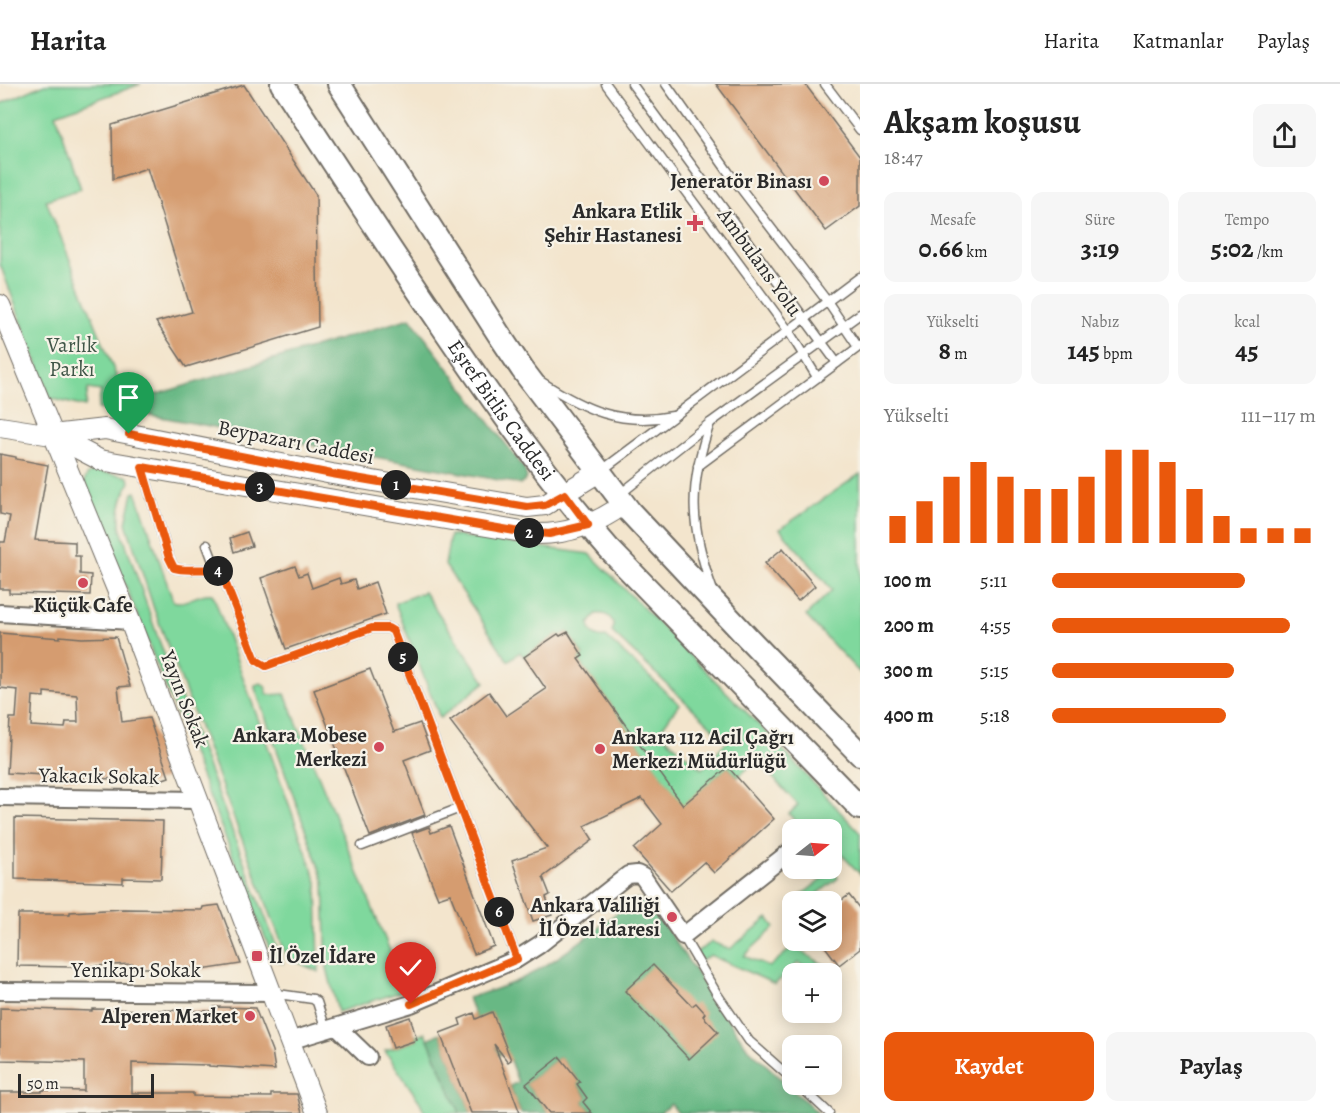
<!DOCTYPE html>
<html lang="tr">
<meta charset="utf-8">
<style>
:root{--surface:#fff;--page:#f6f6f6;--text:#222;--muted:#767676;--line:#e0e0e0;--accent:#ea580c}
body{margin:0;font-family:Alegreya,serif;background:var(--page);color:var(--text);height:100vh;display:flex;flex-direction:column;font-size:22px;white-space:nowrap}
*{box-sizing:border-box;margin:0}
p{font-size:20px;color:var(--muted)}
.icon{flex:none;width:33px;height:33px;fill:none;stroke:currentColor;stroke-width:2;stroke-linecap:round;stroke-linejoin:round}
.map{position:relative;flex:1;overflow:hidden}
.side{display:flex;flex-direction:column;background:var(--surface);width:480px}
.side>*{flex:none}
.needle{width:39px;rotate:73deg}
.fabs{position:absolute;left:782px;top:735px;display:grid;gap:12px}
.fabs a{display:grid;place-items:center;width:60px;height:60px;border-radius:12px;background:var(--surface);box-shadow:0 3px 15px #0003;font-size:30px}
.scale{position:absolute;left:18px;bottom:15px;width:136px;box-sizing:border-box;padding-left:6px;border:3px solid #2b2b2b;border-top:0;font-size:16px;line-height:21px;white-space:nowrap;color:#2b2b2b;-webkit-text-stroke:4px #f7f3e8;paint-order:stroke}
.pin{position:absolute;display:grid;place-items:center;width:51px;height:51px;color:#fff;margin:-62px -26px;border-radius:50% 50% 50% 0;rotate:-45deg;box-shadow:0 0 6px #0007}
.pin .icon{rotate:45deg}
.km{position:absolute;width:30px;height:30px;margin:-15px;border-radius:50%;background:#222;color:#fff;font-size:16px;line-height:30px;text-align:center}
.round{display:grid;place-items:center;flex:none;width:63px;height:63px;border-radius:12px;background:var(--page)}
.summary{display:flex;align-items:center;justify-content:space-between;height:102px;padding:0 24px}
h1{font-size:33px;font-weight:700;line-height:45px}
.stats{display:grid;grid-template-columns:repeat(3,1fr);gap:9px;height:102px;padding:6px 24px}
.stats div{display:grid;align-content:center;border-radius:12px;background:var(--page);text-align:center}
.stats b{font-size:26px;font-weight:700}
.stats small{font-size:16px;font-weight:400}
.stats p{font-size:16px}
.chart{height:168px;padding:12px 24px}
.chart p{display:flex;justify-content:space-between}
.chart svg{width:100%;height:108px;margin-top:6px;stroke:var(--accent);stroke-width:6}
.primary-button{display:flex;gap:12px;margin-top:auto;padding:12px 24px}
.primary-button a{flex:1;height:69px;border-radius:12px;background:var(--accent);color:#fff;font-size:24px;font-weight:700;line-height:69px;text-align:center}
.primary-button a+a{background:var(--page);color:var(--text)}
ul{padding:0 24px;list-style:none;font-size:20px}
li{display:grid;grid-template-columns:96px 72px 1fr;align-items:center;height:45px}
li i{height:15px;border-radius:8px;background:var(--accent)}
header{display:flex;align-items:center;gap:36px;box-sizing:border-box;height:84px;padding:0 30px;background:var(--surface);border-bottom:2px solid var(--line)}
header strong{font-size:28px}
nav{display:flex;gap:33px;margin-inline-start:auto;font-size:21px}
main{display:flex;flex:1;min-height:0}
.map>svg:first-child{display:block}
.green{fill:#7fd89d;stroke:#558264;stroke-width:1.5;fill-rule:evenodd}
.forest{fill:#67b884;stroke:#497258;stroke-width:1.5}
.building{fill:#d59c6f;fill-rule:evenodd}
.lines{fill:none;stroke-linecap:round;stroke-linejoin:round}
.service-casing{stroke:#716c64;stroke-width:11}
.minor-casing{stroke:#716c64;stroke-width:20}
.tertiary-casing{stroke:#716c64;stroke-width:22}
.secondary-casing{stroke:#716c64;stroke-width:26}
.service{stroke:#fff;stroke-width:8}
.minor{stroke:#fff;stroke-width:16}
.tertiary{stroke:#fff;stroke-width:20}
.secondary{stroke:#fff;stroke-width:22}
.route-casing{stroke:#fff;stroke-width:12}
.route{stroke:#ea580c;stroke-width:8}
.poi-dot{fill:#d1495b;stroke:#f7f3e8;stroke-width:2}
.labels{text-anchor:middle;stroke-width:4.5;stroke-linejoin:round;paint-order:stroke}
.poi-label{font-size:21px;font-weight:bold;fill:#2b2b2b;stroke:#f7f3e8;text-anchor:end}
.street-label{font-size:21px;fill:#2b2b2b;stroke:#f7f3e8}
.park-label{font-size:21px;fill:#405648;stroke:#f7f3e8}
</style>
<header>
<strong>Harita</strong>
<nav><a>Harita</a><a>Katmanlar</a><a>Paylaş</a></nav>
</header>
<main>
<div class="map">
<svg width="860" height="1029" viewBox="0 0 860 1029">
<rect width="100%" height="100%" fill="#f7f3e8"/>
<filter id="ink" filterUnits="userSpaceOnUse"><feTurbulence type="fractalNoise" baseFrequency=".0167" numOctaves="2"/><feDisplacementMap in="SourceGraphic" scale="12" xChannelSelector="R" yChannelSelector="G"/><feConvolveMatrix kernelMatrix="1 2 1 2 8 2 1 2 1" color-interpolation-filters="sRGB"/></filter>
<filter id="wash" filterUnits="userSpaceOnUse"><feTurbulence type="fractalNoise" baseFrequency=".008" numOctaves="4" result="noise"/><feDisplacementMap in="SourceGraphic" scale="24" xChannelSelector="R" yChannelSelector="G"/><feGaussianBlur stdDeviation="1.35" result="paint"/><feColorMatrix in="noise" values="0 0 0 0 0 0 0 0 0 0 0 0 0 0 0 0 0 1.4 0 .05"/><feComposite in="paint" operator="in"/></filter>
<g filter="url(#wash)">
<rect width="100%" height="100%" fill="#f3e5cd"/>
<!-- green -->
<g class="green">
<path d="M45 0H141L56 30 81 105 46 116 127 319 122 328 98 325 101 307 88 305 85 323 50 314 0 180V20Z"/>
<path d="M95 387 126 392 129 394 130 398C122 413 117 429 121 446L157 551 283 879 274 876 84 397 88 390Z"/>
<path d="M860 390V589L806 532 832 506 780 445Z"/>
<path d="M136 408 173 517C185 522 198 508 212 510L214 513 317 798 319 888 287 873 155 528 126 439 133 409Z"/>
<path d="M450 451 590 470 766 648 860 749V790L831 759V746L803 745 789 730 798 721 757 676 738 693 728 683 683 722 578 575 583 571 568 548 560 552 558 550 524 573 520 568 508 577 445 481ZM596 530C609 528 616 537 612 548L727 657 702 685 659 648 679 620 606 553C596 555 590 549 589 540Z"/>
<path d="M424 508 485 598 440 634 395 519Z"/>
<path d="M261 599 265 602 268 611 285 610 406 906 338 928 327 884 324 798 255 604V601Z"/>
<path d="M833 787 838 794 808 817 792 818Z"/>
<path d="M768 834 775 843 744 872 769 883 793 863 837 888 833 896 831 895V890L820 889 798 879 775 900 710 871 701 877 696 868 712 858 730 865Z"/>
<path d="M425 949 428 955 460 1029H425L420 1018 385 967 417 956 416 951Z"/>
</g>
<!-- forest -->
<g class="forest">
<path d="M410 234 524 384 527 394 524 398 520 400 145 330 141 315Z"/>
<path d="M639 815 645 818 656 829 746 962 818 1029H678L671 1020 660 1029H592L583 1018 587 1013 577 1000 579 997 560 973 526 1000 549 1029H521L510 1002 518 998 507 968 499 971 495 961 503 957 492 929 476 935 468 914C486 908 505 903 521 895 562 875 597 844 633 816Z"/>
<path d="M440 949 471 1029H460L428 955Z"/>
</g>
<g id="blocks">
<!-- building -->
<g class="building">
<path d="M716 0H805L860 73V122L826 147Z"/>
<path d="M244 1 316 111 318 243 186 283 156 238 192 228 147 84 113 95 112 41Z"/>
<path d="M0 370 16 373V375L48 381 35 456 75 458V472H80V490L91 491 90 511 9 509V505H0V458H5L10 432 0 430Z"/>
<path d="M247 448 252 462 234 468 230 454Z"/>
<path d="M783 464 815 502 798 517 765 479Z"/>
<path d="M295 482 299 492 307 489 312 504 339 494 341 500 354 496 357 505 375 498 386 530 286 565 261 494Z"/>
<path d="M568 548 583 572 578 575 683 721 728 683 774 735 714 789 704 778 671 807 634 765 662 740 642 714 584 742 593 756 543 793 550 811 546 813 552 831 533 837 512 776 547 764 450 637 489 608 506 632 546 605 524 573 558 550 560 552Z"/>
<path d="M0 549 60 554V552L82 554 116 553 130 602 118 603 122 638 149 634 169 693 152 699 127 695 64 694V692L7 689 10 634H16L18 606 0 604ZM44 608 77 611 78 638H66L65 644 31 642 33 612 44 613Z"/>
<path d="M370 585 394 648 420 639 430 666 404 676 425 731 370 752 314 606Z"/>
<path d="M15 734 163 737 161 795 123 794V799L15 795Z"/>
<path d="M449 742 494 862 474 870 450 810 438 814 412 749 429 743 431 749Z"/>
<path d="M849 811 860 825V865L839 881 820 856H831V824Z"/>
<path d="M219 821 241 880 202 886V884H132V880L73 883 17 882 18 830H70V828L123 825 202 826 203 823Z"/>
<path d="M653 881 692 922 696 919 705 929 703 932 718 948 689 975 625 907Z"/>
<path d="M214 923 255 924 272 967 275 986 209 982V981L132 979V1009H193V1012L271 1013V1010H297L302 1029H0V1008H42V1006L84 1007V978L0 976V924L92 927V925L214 927Z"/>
<path d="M492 928 511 976 508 978 494 960 520 1029H471L440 949 461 941 459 935 474 929 476 935Z"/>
<path d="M410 933 417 956 393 964 386 941Z"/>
<path d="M560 973 580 998 577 1000 587 1014 583 1018 592 1029H549L526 1000Z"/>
</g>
</g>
</g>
<g filter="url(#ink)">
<use href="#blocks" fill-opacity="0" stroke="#716c64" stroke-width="1.5"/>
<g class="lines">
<!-- service casing -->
<g class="service-casing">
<g id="service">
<path d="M606 0 788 246 817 293"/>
<path d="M632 0 837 279"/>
<path d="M666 0 729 89 827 217 858 263"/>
<path d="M825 0 860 46"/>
<path d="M542 298C585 326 620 342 673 332"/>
<path d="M710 339C688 403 690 443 713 507"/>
<path d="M129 349 136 316"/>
<path d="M698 382 860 262"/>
<path d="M142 383 169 474 174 484C190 489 209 481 222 490L256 576 266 582 372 544H388L393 547 460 724 362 762"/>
<path d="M601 387 860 193"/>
<path d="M619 411 710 339 860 230"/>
<path d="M207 461 216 485"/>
<path d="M460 724 517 875"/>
<path d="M683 852 717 910 749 957 792 995"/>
<path d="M271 909 313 915 317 918 326 946"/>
<path d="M798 1000 829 1029"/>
</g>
</g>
<!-- minor casing -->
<g class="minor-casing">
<g id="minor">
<path d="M0 529 130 537"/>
<path d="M0 713 198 716"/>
<path d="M0 907 271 909"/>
<path d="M337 943 368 973"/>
<path d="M289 957 411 920 517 875 539 861 628 791 637 790 643 793 683 852 792 766"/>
</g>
</g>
<!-- tertiary casing -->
<g class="tertiary-casing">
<g id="tertiary">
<path d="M0 221 130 537 317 1029"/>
<path d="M0 343 52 351 105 345 332 390 527 423 545 421 599 388"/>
<path d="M52 351 100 376 534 450C568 451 597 440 624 420"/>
</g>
</g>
<!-- secondary casing -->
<g class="secondary-casing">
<g id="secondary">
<path id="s1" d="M282 0C334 80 386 160 440 239 493 317 547 394 609 465L860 724"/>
<path d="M339 0 498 249 522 285 630 428 748 554 860 670"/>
</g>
</g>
<!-- service -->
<use href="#service" class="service"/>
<!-- minor -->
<use href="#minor" class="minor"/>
<!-- tertiary -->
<use href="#tertiary" class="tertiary"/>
<!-- secondary -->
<use href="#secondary" class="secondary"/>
</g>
</g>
<g class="lines" filter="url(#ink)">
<!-- route casing -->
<g class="route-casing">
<path id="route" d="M129 350 332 390 527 423 545 421 565 410 588 441 549 450 515 447 142 383 169 474 174 484C190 489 209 481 222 490L256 576 266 582 372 544H388L393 547 517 875 411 920"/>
</g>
<!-- route -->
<use href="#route" class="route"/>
</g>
<!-- markers -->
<g class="poi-dot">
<circle cx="824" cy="97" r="6"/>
<path d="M692 130h6v6h6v6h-6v6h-6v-6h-6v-6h6z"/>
<circle cx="83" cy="499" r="6"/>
<circle cx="379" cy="663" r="6"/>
<circle cx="600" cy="665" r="6"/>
<circle cx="672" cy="833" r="6"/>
<rect x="251" y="866" width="12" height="12" rx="3"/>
<circle cx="250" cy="932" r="6"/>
</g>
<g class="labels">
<!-- poi labels -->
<g class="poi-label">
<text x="812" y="104">Jeneratör Binası</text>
<text x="682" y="134">Ankara Etlik<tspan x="682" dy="24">Şehir Hastanesi</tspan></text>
<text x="83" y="528" text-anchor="middle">Küçük Cafe</text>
<text x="367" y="658">Ankara Mobese<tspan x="367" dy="24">Merkezi</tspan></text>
<text x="612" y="660" text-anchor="start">Ankara 112 Acil Çağrı<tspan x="612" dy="24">Merkezi Müdürlüğü</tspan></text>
<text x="660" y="828">Ankara Valiliği<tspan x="660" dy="24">İl Özel İdaresi</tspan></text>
<text x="269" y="879" text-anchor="start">İl Özel İdare</text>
<text x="238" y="939">Alperen Market</text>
</g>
<!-- street labels -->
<g class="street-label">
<text transform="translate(760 178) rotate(54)" y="7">Ambulans Yolu</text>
<text dy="7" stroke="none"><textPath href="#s1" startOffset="393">Eşref Bitlis Caddesi</textPath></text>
<text transform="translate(296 358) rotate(11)" y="7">Beypazarı Caddesi</text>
<text transform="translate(185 615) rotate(69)" y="7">Yayın Sokak</text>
<text transform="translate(99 692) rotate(1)" y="7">Yakacık Sokak</text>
<text x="136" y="893">Yenikapı Sokak</text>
</g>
<!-- park labels -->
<g class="park-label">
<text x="72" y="268">Varlık<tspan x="72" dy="24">Parkı</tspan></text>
</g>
</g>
</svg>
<div class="fabs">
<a><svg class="needle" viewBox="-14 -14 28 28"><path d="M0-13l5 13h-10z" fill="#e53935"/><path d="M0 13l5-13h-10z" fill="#767676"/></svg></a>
<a><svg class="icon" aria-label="layers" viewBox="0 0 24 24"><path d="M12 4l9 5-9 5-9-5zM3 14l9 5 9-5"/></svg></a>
<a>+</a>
<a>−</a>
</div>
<div class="scale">50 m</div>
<div class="pin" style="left:129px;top:350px;background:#1e9e55"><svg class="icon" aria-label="arrive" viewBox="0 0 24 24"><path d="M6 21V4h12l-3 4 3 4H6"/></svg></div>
<div class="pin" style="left:411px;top:920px;background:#d93025"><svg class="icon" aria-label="check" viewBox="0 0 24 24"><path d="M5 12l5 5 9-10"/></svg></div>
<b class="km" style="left:396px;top:401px">1</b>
<b class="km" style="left:529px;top:449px">2</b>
<b class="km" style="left:260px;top:403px">3</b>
<b class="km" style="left:218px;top:487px">4</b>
<b class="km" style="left:403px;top:573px">5</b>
<b class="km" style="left:499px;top:828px">6</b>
</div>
<section class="side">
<div class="summary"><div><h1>Akşam koşusu</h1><p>18:47</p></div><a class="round"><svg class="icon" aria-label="share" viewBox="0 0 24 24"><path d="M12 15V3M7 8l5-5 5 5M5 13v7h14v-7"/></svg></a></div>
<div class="stats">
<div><p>Mesafe</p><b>0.66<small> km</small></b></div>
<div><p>Süre</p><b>3:19</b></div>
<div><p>Tempo</p><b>5:02<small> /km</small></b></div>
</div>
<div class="stats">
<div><p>Yükselti</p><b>8<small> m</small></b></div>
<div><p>Nabız</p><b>145<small> bpm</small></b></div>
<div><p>kcal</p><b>45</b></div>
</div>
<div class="chart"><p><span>Yükselti</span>111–117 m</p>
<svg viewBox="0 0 160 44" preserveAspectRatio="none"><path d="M5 44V33M15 44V27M25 44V17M35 44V11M45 44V17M55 44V22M65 44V22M75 44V17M85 44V6M95 44V6M105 44V11M115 44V22M125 44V33M135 44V38M145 44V38M155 44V38"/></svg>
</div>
<ul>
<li><b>100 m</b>5:11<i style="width:73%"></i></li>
<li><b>200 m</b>4:55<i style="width:90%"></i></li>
<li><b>300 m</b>5:15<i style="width:69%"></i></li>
<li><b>400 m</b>5:18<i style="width:66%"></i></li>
</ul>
<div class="primary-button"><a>Kaydet</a><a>Paylaş</a></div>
</section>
</main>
